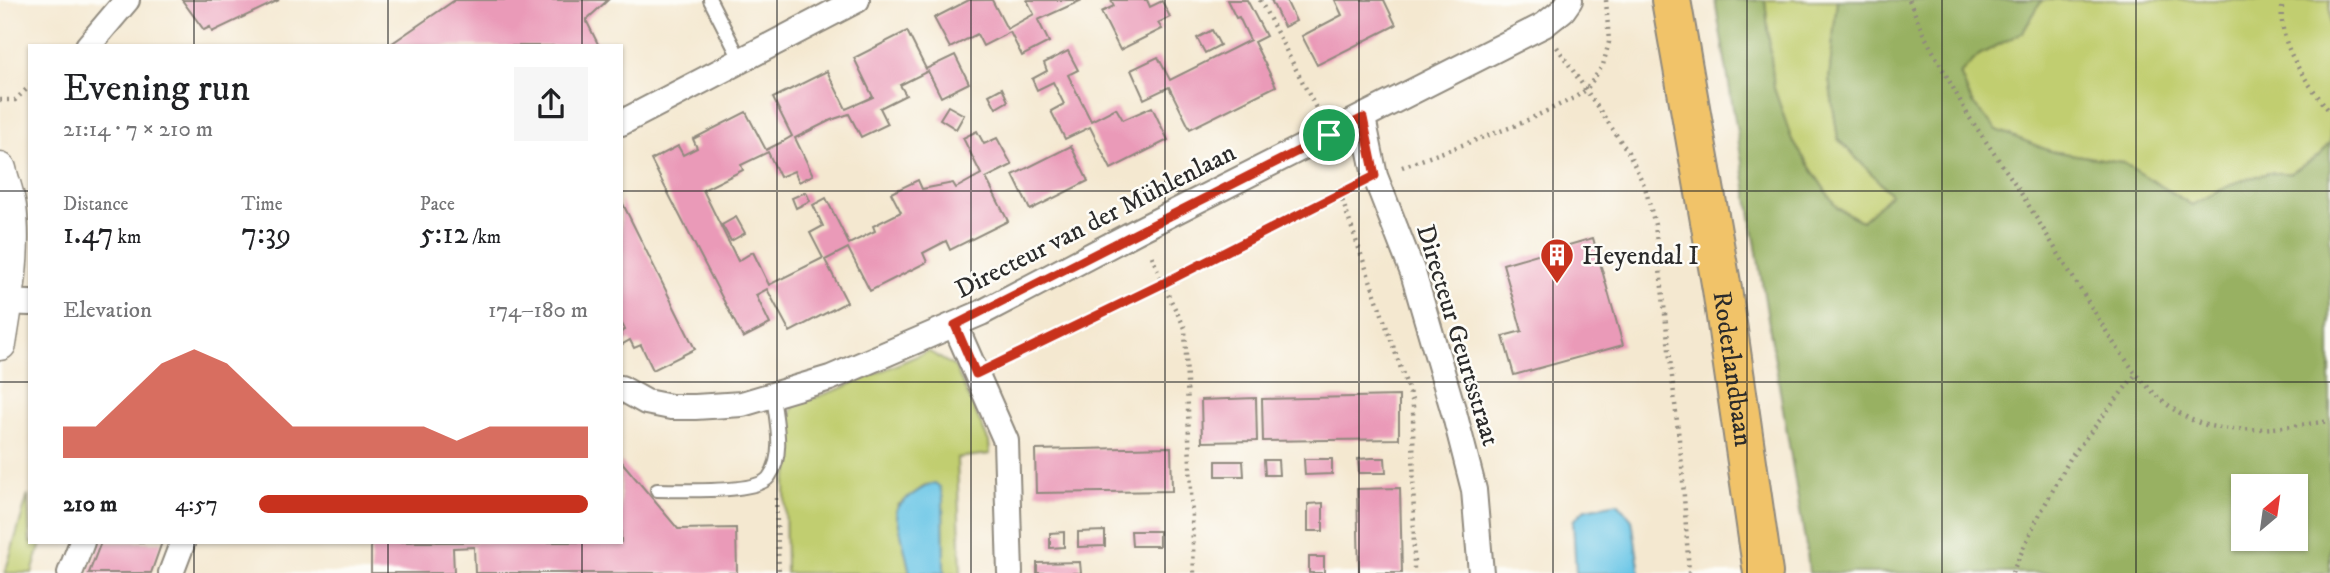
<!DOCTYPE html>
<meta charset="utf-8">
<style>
:root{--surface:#fff;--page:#f6f6f6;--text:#202124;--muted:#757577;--accent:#c8321e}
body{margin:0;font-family:"IM FELL DW Pica",serif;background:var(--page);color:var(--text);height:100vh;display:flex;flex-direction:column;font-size:26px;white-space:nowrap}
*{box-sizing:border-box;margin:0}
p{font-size:23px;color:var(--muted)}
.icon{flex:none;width:38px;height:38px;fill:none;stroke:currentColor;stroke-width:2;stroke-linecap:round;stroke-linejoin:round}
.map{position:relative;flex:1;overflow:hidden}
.drawer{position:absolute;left:28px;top:44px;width:595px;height:500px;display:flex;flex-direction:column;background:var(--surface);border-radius:0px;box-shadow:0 2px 5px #0004}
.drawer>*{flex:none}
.needle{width:46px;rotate:29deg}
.tools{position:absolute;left:2231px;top:474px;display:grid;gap:14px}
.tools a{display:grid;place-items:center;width:77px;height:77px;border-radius:0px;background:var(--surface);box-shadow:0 2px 5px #0004;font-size:35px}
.pin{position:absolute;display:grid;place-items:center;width:60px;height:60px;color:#fff;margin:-30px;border:4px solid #fff;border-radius:50%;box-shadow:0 2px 7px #0007}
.round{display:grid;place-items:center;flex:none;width:74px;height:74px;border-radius:0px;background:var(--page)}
.headline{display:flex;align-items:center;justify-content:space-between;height:119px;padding:0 35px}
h1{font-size:38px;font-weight:600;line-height:52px}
.stats{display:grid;grid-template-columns:repeat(3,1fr);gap:10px;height:119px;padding:7px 35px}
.stats div{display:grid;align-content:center}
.stats b{font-size:30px;font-weight:600}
.stats small{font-size:19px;font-weight:400}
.stats p{font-size:19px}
.chart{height:196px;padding:14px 35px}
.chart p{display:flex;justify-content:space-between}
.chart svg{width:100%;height:126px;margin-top:7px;fill:var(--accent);opacity:.7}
ul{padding:0 35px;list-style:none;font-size:23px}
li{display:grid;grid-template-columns:112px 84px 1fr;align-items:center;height:52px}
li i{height:18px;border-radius:9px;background:var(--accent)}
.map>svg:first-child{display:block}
.green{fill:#c1ce70;stroke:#767c4e;stroke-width:2}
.forest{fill:#98b162;stroke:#626e46;stroke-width:2;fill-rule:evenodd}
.water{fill:#68c5e6;stroke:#4a7888;stroke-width:2}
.building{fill:#ea9ab8}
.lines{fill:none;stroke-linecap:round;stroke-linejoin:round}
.service-casing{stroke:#908a7e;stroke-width:16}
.minor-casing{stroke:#908a7e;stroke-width:28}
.tertiary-casing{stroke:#908a7e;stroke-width:35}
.primary-casing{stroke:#908a7e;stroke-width:42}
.path{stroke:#908a7e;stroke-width:4.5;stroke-dasharray:2 5;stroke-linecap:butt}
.service{stroke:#fff;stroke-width:12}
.minor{stroke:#fff;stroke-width:24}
.tertiary{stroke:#fff;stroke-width:32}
.primary{stroke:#f1c369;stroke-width:38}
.route-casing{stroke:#fff;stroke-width:14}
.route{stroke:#c8321e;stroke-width:9}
.grid{fill:none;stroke:#2b2b2b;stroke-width:2;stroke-opacity:0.55}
.labels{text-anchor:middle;stroke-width:5;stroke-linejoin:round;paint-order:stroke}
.street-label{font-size:26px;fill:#2b2b2b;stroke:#fdfcf7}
.poi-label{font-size:26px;fill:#2b2b2b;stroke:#fdfcf7;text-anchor:start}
</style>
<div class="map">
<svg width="2330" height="573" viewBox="0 0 2330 573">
<rect width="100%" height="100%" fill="#fdfcf7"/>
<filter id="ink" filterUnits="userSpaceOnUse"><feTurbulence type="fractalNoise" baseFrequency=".0143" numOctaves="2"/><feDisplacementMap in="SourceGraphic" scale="14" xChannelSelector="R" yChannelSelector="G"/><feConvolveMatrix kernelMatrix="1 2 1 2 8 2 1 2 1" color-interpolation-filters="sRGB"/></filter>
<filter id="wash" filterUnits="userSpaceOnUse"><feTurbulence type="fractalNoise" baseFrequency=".00686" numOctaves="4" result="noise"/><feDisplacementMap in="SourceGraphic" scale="28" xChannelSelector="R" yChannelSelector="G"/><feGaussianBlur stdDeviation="1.57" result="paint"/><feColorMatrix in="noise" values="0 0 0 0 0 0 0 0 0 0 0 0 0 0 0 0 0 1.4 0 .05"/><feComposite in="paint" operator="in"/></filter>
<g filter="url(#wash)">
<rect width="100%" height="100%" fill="#f4e8d0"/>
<!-- green -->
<g class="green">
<path d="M1765 0H1837L1829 79 1838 139 1892 195 1862 221 1837 208 1792 140 1774 88Z"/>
<path d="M2042 0H2330V142L2320 155 2290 173H2268L2237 182 2192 205 2122 162 2050 151 1997 130 1972 103 1960 74 1979 55 2023 32Z"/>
<path d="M928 351 955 367 989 442 990 454 957 458 961 573H944L943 499 926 485 898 505 896 511 910 573H786L785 484 790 467V416L794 405 842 388Z"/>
<path d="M28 495 30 542 41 543 33 570 32 573H5Z"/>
</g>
<!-- forest -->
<path class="forest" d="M1715 0H1765L1774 88 1792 140 1837 208 1862 221 1891 194 1838 139 1829 79 1837 0H2042L2023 32 1979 55 1960 74 1972 103 1997 130 2050 151 2122 162 2192 205 2237 182 2268 173H2291L2320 155 2330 142V573H1809L1807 553ZM2244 486H2296V539H2244Z"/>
<!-- water -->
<g class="water">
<path d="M935 483 940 487 943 499 944 573H910L896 511C899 502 925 485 935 483Z"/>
<path d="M1618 503 1632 520 1640 573H1576L1573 521 1585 509Z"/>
</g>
<g id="blocks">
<!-- building -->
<g class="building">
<path d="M182 0H279L212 32 210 27 204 30Z"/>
<path d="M455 0H608L586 20 599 46H388Z"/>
<path d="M969 0H992L1007 29 1034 14 1027 0H1082L1038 20 1049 42 1022 56 1010 32 983 46 977 34 950 48 934 18Z"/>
<path d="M1111 0H1147L1150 7 1162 1 1170 17 1158 23 1162 29 1120 50 1101 12 1114 6Z"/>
<path d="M1227 0H1247L1266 36 1254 42 1276 86 1190 129 1169 87 1144 99 1131 70 1158 57 1170 80 1250 40 1239 17 1236 18Z"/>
<path d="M1271 0H1286L1296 21 1284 27Z"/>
<path d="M1335 0H1384L1396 25 1317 65 1302 36 1342 15Z"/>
<path d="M1212 30 1220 45 1205 53 1197 38Z"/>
<path d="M907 31 926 69 955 55 969 83 941 97 928 71 900 85 906 95 880 108 888 124 861 137 849 114 831 120 795 138 813 175 799 182 794 171 780 177 768 152 741 165 743 170 703 190 738 261 753 252 769 285 823 258 810 233 823 226 813 205 826 198 849 244 875 231 873 226 901 212 891 193 918 180 922 189 953 183 956 188 981 174 963 138 977 131 984 144 997 138 1012 165 986 178 1008 221 950 250 946 241 923 253 927 262 870 291 848 248 825 260 847 302 790 332 767 289 756 295 770 324 743 338 651 160 678 146 683 155 697 148 693 139 746 112 766 150 780 143 792 136 773 98 827 71 846 109 873 97 854 58Z"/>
<path d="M1068 51 1078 70 1068 75 1091 121 1116 108 1123 120 1152 107 1168 140 1111 169 1090 127 1065 139 1051 111 1064 104 1053 82 1037 90 1032 79 1047 71 1044 63Z"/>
<path d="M1002 88 1008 101 996 108 989 95Z"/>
<path d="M948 106 964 115 956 129 940 119Z"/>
<path d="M1071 146 1088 181 1030 210 1013 175Z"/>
<path d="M806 192 810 201 796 208 792 198Z"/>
<path d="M621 200 695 349 653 370 641 345 634 348 630 340 621 345V332L625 330 621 322Z"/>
<path d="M736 217 745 233 731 241 722 225Z"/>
<path d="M1593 238 1623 345 1514 375 1503 336 1522 331 1503 264Z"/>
<path d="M1399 396V439L1263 441 1262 399Z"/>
<path d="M1256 398 1257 441 1202 442 1201 400Z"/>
<path d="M1171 447 1172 491 1036 493 1035 450Z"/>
<path d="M1372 458H1385L1386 473H1359L1358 459Z"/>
<path d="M1304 459H1332V474L1305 475Z"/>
<path d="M1264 460H1278L1279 475H1265Z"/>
<path d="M621 461 678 529 736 528 737 573H475L474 547 453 548 454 573H371V542H621Z"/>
<path d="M1216 461H1243L1244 476H1216Z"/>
<path d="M1400 488 1402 573H1359L1357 489Z"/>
<path d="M1323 503V531H1308V504Z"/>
<path d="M1105 531V546L1078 547V532Z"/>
<path d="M1131 531H1159V546H1132Z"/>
<path d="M1064 532V547L1050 548V533Z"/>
<path d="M101 542H162L151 573H89Z"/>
<rect x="1309" y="557" width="15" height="16"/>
<path d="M1080 562 1081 573H1037V563Z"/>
</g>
</g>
</g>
<g filter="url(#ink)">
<use href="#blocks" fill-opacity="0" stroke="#908a7e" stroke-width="2"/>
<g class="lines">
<!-- service casing -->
<g class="service-casing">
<g id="service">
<path d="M710 0 740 59"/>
<path d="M657 490C679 490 757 494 769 477 785 455 776 421 773 396"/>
</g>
</g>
<!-- minor casing -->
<g class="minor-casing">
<g id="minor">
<path d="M88 46 127 0"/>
<path d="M1363 118 1375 176 1413 273 1455 416 1474 490 1481 573"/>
<path d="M621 123 857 0"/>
<path d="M0 302 30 303"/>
<path d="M955 325 1006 441 1010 573"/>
<path d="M621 388 646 402 671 407H695L742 404 830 378 981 313 1141 229 1544 25 1563 10 1570 0"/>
<path d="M70 573 82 542"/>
<path d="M171 573 182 544"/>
</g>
</g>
<!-- tertiary casing -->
<g class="tertiary-casing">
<path id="tertiary" d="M0 169C3 182 8 194 10 207 16 250 7 301 0 344"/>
</g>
<!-- primary casing -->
<g class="primary-casing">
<g id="primary">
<path id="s1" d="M1671 0 1722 289 1763 573"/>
</g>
</g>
<!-- path -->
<g class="path">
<path d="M1260 0 1316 108"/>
<path d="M1909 0 1923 33 1969 117 2016 185 2111 339 2136 374"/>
<path d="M2283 0C2275 44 2305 79 2330 112"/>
<path d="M1557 47 1628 152 1645 187 1655 225 1682 466 1689 573"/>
<path d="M0 100H15L30 86"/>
<path d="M1402 167 1517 125 1574 98 1586 90 1603 65 1609 42 1606 0"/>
<path d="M1340 194 1413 403 1414 573"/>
<path d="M1152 256 1162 283 1185 328 1194 573"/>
<path d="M1002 361 1352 188"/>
<path d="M776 498 779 573"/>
<path d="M2012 573 2036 521 2071 457 2136 374C2152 392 2168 408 2190 419 2227 438 2290 426 2330 421"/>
</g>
<!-- service -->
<use href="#service" class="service"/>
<!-- minor -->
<use href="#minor" class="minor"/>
<!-- tertiary -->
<use href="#tertiary" class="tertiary"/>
<!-- primary -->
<use href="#primary" class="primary"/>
</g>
</g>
<g class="lines" filter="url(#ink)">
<!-- route casing -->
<g class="route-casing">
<path id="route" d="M1363 118 1375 176 1162 284 976 374 955 325Z"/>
</g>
<!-- route -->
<use href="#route" class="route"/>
</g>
<!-- grid -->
<path class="grid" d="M194 0V46M388 0V46M582 0V46M777 0V573M971 0V573M1165 0V573M1359 0V573M1553 0V573M1747 0V573M1942 0V573M2136 0V573M0 191H30M621 191H2330M0 382H30M621 382H2330M194 542V573M388 542V573M582 542V573"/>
<!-- icons -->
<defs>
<g id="building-pin" transform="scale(1.75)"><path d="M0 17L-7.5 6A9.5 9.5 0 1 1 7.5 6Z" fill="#c8321e" stroke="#fdfcf7"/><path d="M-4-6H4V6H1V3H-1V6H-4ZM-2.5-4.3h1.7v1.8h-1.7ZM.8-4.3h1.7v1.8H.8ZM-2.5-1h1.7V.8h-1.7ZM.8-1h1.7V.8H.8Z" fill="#fff"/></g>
</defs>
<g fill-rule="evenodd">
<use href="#building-pin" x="1557" y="255"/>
</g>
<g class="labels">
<!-- street labels -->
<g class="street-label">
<text transform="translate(1095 220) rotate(-27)" y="9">Directeur van der Mühlenlaan</text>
<text transform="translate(1459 335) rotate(73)" y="9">Directeur Geurtsstraat</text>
<text dy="9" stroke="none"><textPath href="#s1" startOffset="374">Roderlandbaan</textPath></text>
</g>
<!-- poi labels -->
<g class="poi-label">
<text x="1582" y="264">Heyendal I</text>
</g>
</g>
</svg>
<div class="tools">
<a><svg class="needle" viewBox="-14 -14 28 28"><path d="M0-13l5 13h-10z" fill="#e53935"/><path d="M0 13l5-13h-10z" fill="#757577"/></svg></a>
</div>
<div class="pin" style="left:1329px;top:135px;background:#1e9e55"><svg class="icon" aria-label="arrive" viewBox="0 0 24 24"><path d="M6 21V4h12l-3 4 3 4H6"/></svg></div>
<section class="drawer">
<div class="headline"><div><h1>Evening run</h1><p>21:14 · 7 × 210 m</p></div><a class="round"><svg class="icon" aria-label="share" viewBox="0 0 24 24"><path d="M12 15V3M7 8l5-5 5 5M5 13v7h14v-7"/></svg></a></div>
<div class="stats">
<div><p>Distance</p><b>1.47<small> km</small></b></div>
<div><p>Time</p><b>7:39</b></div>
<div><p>Pace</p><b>5:12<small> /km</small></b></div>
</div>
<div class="chart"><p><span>Elevation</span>174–180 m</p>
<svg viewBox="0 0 160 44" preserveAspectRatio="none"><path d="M0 44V33L10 33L20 22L30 11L40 6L50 11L60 22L70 33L80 33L90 33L100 33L110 33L120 38L130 33L140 33L150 33L160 33V44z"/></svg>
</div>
<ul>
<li><b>210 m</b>4:57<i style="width:100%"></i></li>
</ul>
</section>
</div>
